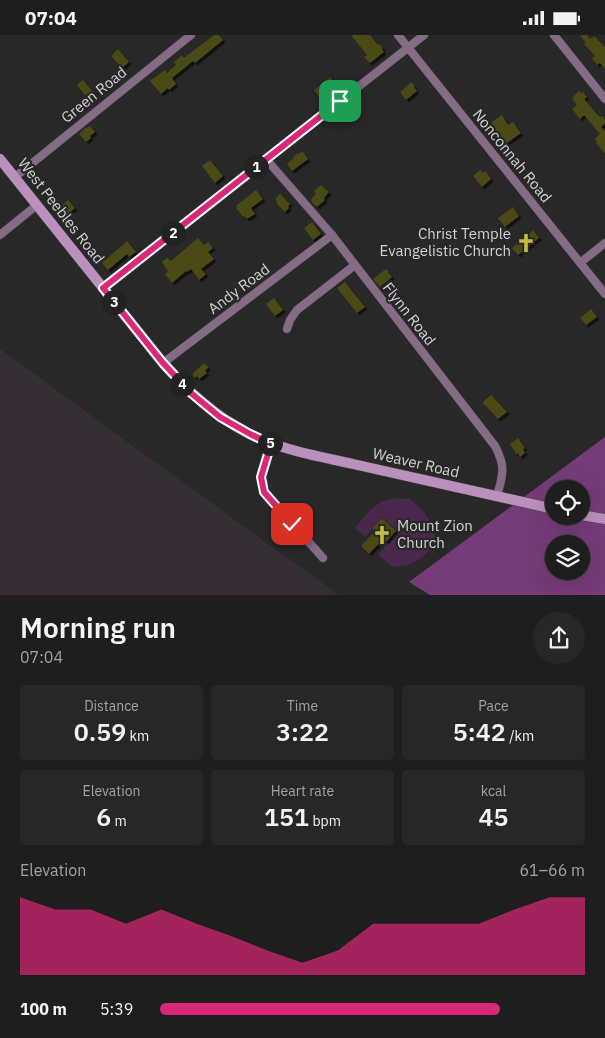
<!DOCTYPE html>
<meta charset="utf-8">
<style>
:root{--surface:#1f1e1f;--page:#272728;--text:#f1f3f6;--muted:#a1a2a4;--line:#3c3c3d;--accent:#db2777}
body{margin:0;font-family:"IBM Plex Sans",sans-serif;background:var(--page);color:var(--text);height:100vh;display:flex;flex-direction:column;font-size:19px;white-space:nowrap}
*{box-sizing:border-box;margin:0}
p{font-size:16px;color:var(--muted)}
.icon{flex:none;width:28px;height:28px;fill:none;stroke:currentColor;stroke-width:2;stroke-linecap:round;stroke-linejoin:round}
.map{position:relative;height:560px;overflow:hidden}
.details{display:flex;flex-direction:column;background:var(--surface);flex:1}
.details>*{flex:none}
.tools{position:absolute;left:545px;top:445px;display:grid;gap:10px}
.tools a{display:grid;place-items:center;width:45px;height:45px;border-radius:50%;background:var(--surface);box-shadow:0 5px 20px #0002,0 0 0 1px var(--line);font-size:25px}
.pin{position:absolute;display:grid;place-items:center;width:42px;height:42px;color:#fff;margin:-21px;border-radius:10px;box-shadow:0 2px 8px #0006}
.km{position:absolute;width:25px;height:25px;margin:-12px;border-radius:50%;background:#222;color:#fff;font-size:14px;line-height:25px;text-align:center}
.round{display:grid;place-items:center;flex:none;width:52px;height:52px;border-radius:26px;background:var(--page)}
.head{display:flex;align-items:center;justify-content:space-between;height:85px;padding:0 20px}
h1{font-size:28px;font-weight:600;line-height:38px}
.figures{display:grid;grid-template-columns:repeat(3,1fr);gap:8px;height:85px;padding:5px 20px}
.figures div{display:grid;align-content:center;border-radius:5px;background:var(--page);text-align:center}
.figures b{font-size:25px;font-weight:600}
.figures small{font-size:14px;font-weight:400}
.figures p{font-size:14px}
.chart{height:140px;padding:10px 20px}
.chart p{display:flex;justify-content:space-between}
.chart svg{width:100%;height:90px;margin-top:5px;fill:var(--accent);opacity:.7}
ul{padding:0 20px;list-style:none;font-size:16px}
li{display:grid;grid-template-columns:80px 60px 1fr;align-items:center;height:38px}
li i{height:12px;border-radius:6px;background:var(--accent)}
.status{display:flex;justify-content:space-between;align-items:center;height:35px;padding:0 25px;background:var(--surface);direction:ltr}
.status svg{height:14px;fill:currentColor}
.map>svg:first-child{display:block}
.built{fill:#352f35}
.green{fill:#4a274c}
.forest{fill:#763b79;fill-rule:evenodd}
.building{fill:#4b4814;filter:url(#shadow)}
.lines{fill:none;stroke-linecap:round;stroke-linejoin:round}
.minor-casing{stroke:#444344;stroke-width:9}
.secondary-casing{stroke:#444344;stroke-width:11}
.minor{stroke:#866b87;stroke-width:8}
.secondary{stroke:#bc90bd;stroke-width:10}
.route-casing{stroke:#fff;stroke-width:10}
.route{stroke:#db2777;stroke-width:6}
.labels{text-anchor:middle;stroke-width:4.5;stroke-linejoin:round;paint-order:stroke}
.street-label{font-size:15px;fill:#d4d3d4;stroke:#292829}
.poi-label{font-size:15px;fill:#d4d3d4;stroke:#292829;text-anchor:end}
</style>
<div class="status"><b>07:04</b><svg viewBox="0 0 49 12"><path d="M0 12V9h3v3zM5 12V6h3v6zM10 12V3h3v9zM15 12V0h3v12zM26 1h20v11H26zM47 4h2v5h-2z"/></svg></div>
<div class="map">
<svg width="605" height="561" viewBox="0 0 605 561">
<defs>
<filter id="shadow"><feDropShadow dx="2.5" dy="2.5" stdDeviation="0" flood-color="#0009"/></filter>
</defs>
<rect width="100%" height="100%" fill="#292829"/>
<!-- built -->
<path class="built" d="M0 314 145 420 339 560H0Z"/>
<!-- green -->
<path class="green" d="M396 463 410 464 425 478 435 496 434 509 422 523 408 530 393 532 378 520 398 496 382 482 365 502 355 493 369 476 382 466Z"/>
<!-- forest -->
<path class="forest" d="M605 402V560H430L409 547ZM554 454H581V481H554ZM554 509H581V536H554Z"/>
<!-- building -->
<g class="building">
<path d="M214 0H219L223 5 195 28 193 26 172 43 176 49 169 55 168 53 161 59 150 46 165 35 167 38 176 30 174 27 182 20 184 23Z"/>
<path d="M351 0H370L378 10 379 9 383 13 382 14 384 17 370 28 364 22 367 20Z"/>
<path d="M580 0H587L590 4 594 1 605 12V34L600 28 597 30 592 23 595 21 584 9 586 8Z"/>
<path d="M118 14 129 27 122 33 111 21Z"/>
<path d="M330 42 335 49 319 62 314 55Z"/>
<path d="M83 45 94 58 88 64 77 50Z"/>
<path d="M411 47 415 51 414 52 417 56 406 65 400 57Z"/>
<path d="M579 56 581 58 583 57 587 62 585 63V65L598 80 600 82 602 81 605 85V88L601 92 605 96V119L596 108 597 107 595 104 600 99 584 80 580 84 572 74 577 70 572 64 574 63 573 62Z"/>
<path d="M502 80 508 90 513 87 521 98 504 110 495 96 494 97 488 90Z"/>
<path d="M90 91 95 97 90 101 91 103 86 107 79 99 86 92 87 93Z"/>
<path d="M302 116 308 124 292 136 287 129 294 123 293 122 298 118 299 119Z"/>
<path d="M210 125 223 141 215 148 202 131Z"/>
<path d="M480 135 483 138 485 136 491 144 482 152 473 141Z"/>
<path d="M321 150 329 157 324 163 325 165 317 172 316 170 315 171 311 166 312 165 311 164 316 159 314 156Z"/>
<path d="M256 155 263 164 251 173 255 179 247 184 244 181 243 182 236 173 237 172 236 171Z"/>
<path d="M280 159 290 169 288 171 289 173 285 177 276 168 278 167 275 164Z"/>
<path d="M68 165 75 173 63 183 57 175Z"/>
<path d="M513 172 519 181 505 192 498 183Z"/>
<path d="M312 187 321 199 313 205 304 193Z"/>
<path d="M533 195 539 203 518 220 512 213Z"/>
<path d="M198 203 204 210 208 207 213 213 208 217 214 224 201 234 206 239 199 245 191 234 187 237 186 236 172 248 165 239 168 236 162 227 167 223 171 226Z"/>
<path d="M127 206 136 217 129 222 127 219 108 235 102 228Z"/>
<path d="M386 234 392 242 380 252 373 244Z"/>
<path d="M345 247 365 272 357 278 337 253Z"/>
<path d="M274 263 283 275 275 281 266 269Z"/>
<path d="M591 274 597 282 586 290 580 283Z"/>
<path d="M204 328 208 332 205 336 207 338 199 344 197 341 195 343 192 339Z"/>
<path d="M491 360 507 377 498 384 483 368 484 367V366Z"/>
<path d="M518 403 525 413 523 414 525 418 520 422 518 418 516 419 510 409Z"/>
<path d="M382 483 396 496 386 507 383 504 369 519 361 511 375 496 372 493Z"/>
</g>
<g class="lines">
<!-- minor casing -->
<g class="minor-casing">
<g id="minor">
<path d="M398 0 605 259"/>
<path d="M554 0 605 64"/>
<path d="M266 124 332 200 495 411C506 432 503 439 497 461"/>
<path d="M15 142 191 0"/>
<path d="M0 200 37 170"/>
<path d="M580 228 605 208"/>
<path d="M103 253 424 0"/>
<path d="M287 294 290 285 297 275 355 230"/>
<path d="M163 328 332 200"/>
<path d="M271 409 261 442 264 457 323 523"/>
</g>
</g>
<!-- secondary casing -->
<g class="secondary-casing">
<g id="secondary">
<path d="M0 124 163 328C189 357 213 380 248 398 280 415 318 421 353 429 420 444 487 459 554 474"/>
<path d="M581 480 605 484"/>
</g>
</g>
<!-- minor -->
<use href="#minor" class="minor"/>
<!-- secondary -->
<use href="#secondary" class="secondary"/>
</g>
<g class="lines">
<!-- route casing -->
<g class="route-casing">
<path id="route" d="M292 489 264 457 261 442 271 409 250 399 220 382 191 358 163 328 103 253 340 66"/>
</g>
<!-- route -->
<use href="#route" class="route"/>
</g>
<!-- icons -->
<defs>
<g id="church-bare" transform="scale(1.5)"><path d="M-1.2-6h2.4v3.5h3.3v2.4h-3.3V6h-2.4V-.1h-3.3v-2.4h3.3Z" fill="#c3bd3e" stroke="#292829" stroke-width="2.5" paint-order="stroke"/></g>
</defs>
<g fill-rule="evenodd">
<use href="#church-bare" x="526" y="208"/>
<use href="#church-bare" x="382" y="500"/>
</g>
<g class="labels">
<!-- street labels -->
<g class="street-label">
<text transform="translate(94 60) rotate(-39)" y="5">Green Road</text>
<text transform="translate(512 121) rotate(51)" y="5">Nonconnah Road</text>
<text transform="translate(61 176) rotate(52)" y="5">West Peebles Road</text>
<text transform="translate(239 254) rotate(-37)" y="5">Andy Road</text>
<text transform="translate(409 279) rotate(52)" y="5">Flynn Road</text>
<text transform="translate(416 428) rotate(13)" y="5">Weaver Road</text>
</g>
<!-- poi labels -->
<g class="poi-label">
<text x="511" y="204">Christ Temple<tspan x="511" dy="17">Evangelistic Church</tspan></text>
<text x="397" y="496" text-anchor="start">Mount Zion<tspan x="397" dy="17">Church</tspan></text>
</g>
</g>
</svg>
<div class="tools">
<a><svg class="icon" aria-label="locate" viewBox="0 0 24 24"><circle cx="12" cy="12" r="6"/><path d="M12 2v4M12 18v4M2 12h4M18 12h4"/></svg></a>
<a><svg class="icon" aria-label="layers" viewBox="0 0 24 24"><path d="M12 4l9 5-9 5-9-5zM3 14l9 5 9-5"/></svg></a>
</div>
<div class="pin" style="left:340px;top:66px;background:#1e9e55"><svg class="icon" aria-label="arrive" viewBox="0 0 24 24"><path d="M6 21V4h12l-3 4 3 4H6"/></svg></div>
<div class="pin" style="left:292px;top:489px;background:#d93025"><svg class="icon" aria-label="check" viewBox="0 0 24 24"><path d="M5 12l5 5 9-10"/></svg></div>
<b class="km" style="left:256px;top:132px">1</b>
<b class="km" style="left:173px;top:198px">2</b>
<b class="km" style="left:114px;top:267px">3</b>
<b class="km" style="left:182px;top:349px">4</b>
<b class="km" style="left:270px;top:408px">5</b>
</div>
<section class="details">
<div class="head"><div><h1>Morning run</h1><p>07:04</p></div><a class="round"><svg class="icon" aria-label="share" viewBox="0 0 24 24"><path d="M12 15V3M7 8l5-5 5 5M5 13v7h14v-7"/></svg></a></div>
<div class="figures">
<div><p>Distance</p><b>0.59<small> km</small></b></div>
<div><p>Time</p><b>3:22</b></div>
<div><p>Pace</p><b>5:42<small> /km</small></b></div>
</div>
<div class="figures">
<div><p>Elevation</p><b>6<small> m</small></b></div>
<div><p>Heart rate</p><b>151<small> bpm</small></b></div>
<div><p>kcal</p><b>45</b></div>
</div>
<div class="chart"><p><span>Elevation</span>61–66 m</p>
<svg viewBox="0 0 160 44" preserveAspectRatio="none"><path d="M0 44V6L10 12L20 12L30 19L40 12L50 19L60 25L70 32L80 38L90 32L100 19L110 19L120 19L130 19L140 12L150 6L160 6V44z"/></svg>
</div>
<ul>
<li><b>100 m</b>5:39<i style="width:80%"></i></li>
</ul>
</section>
